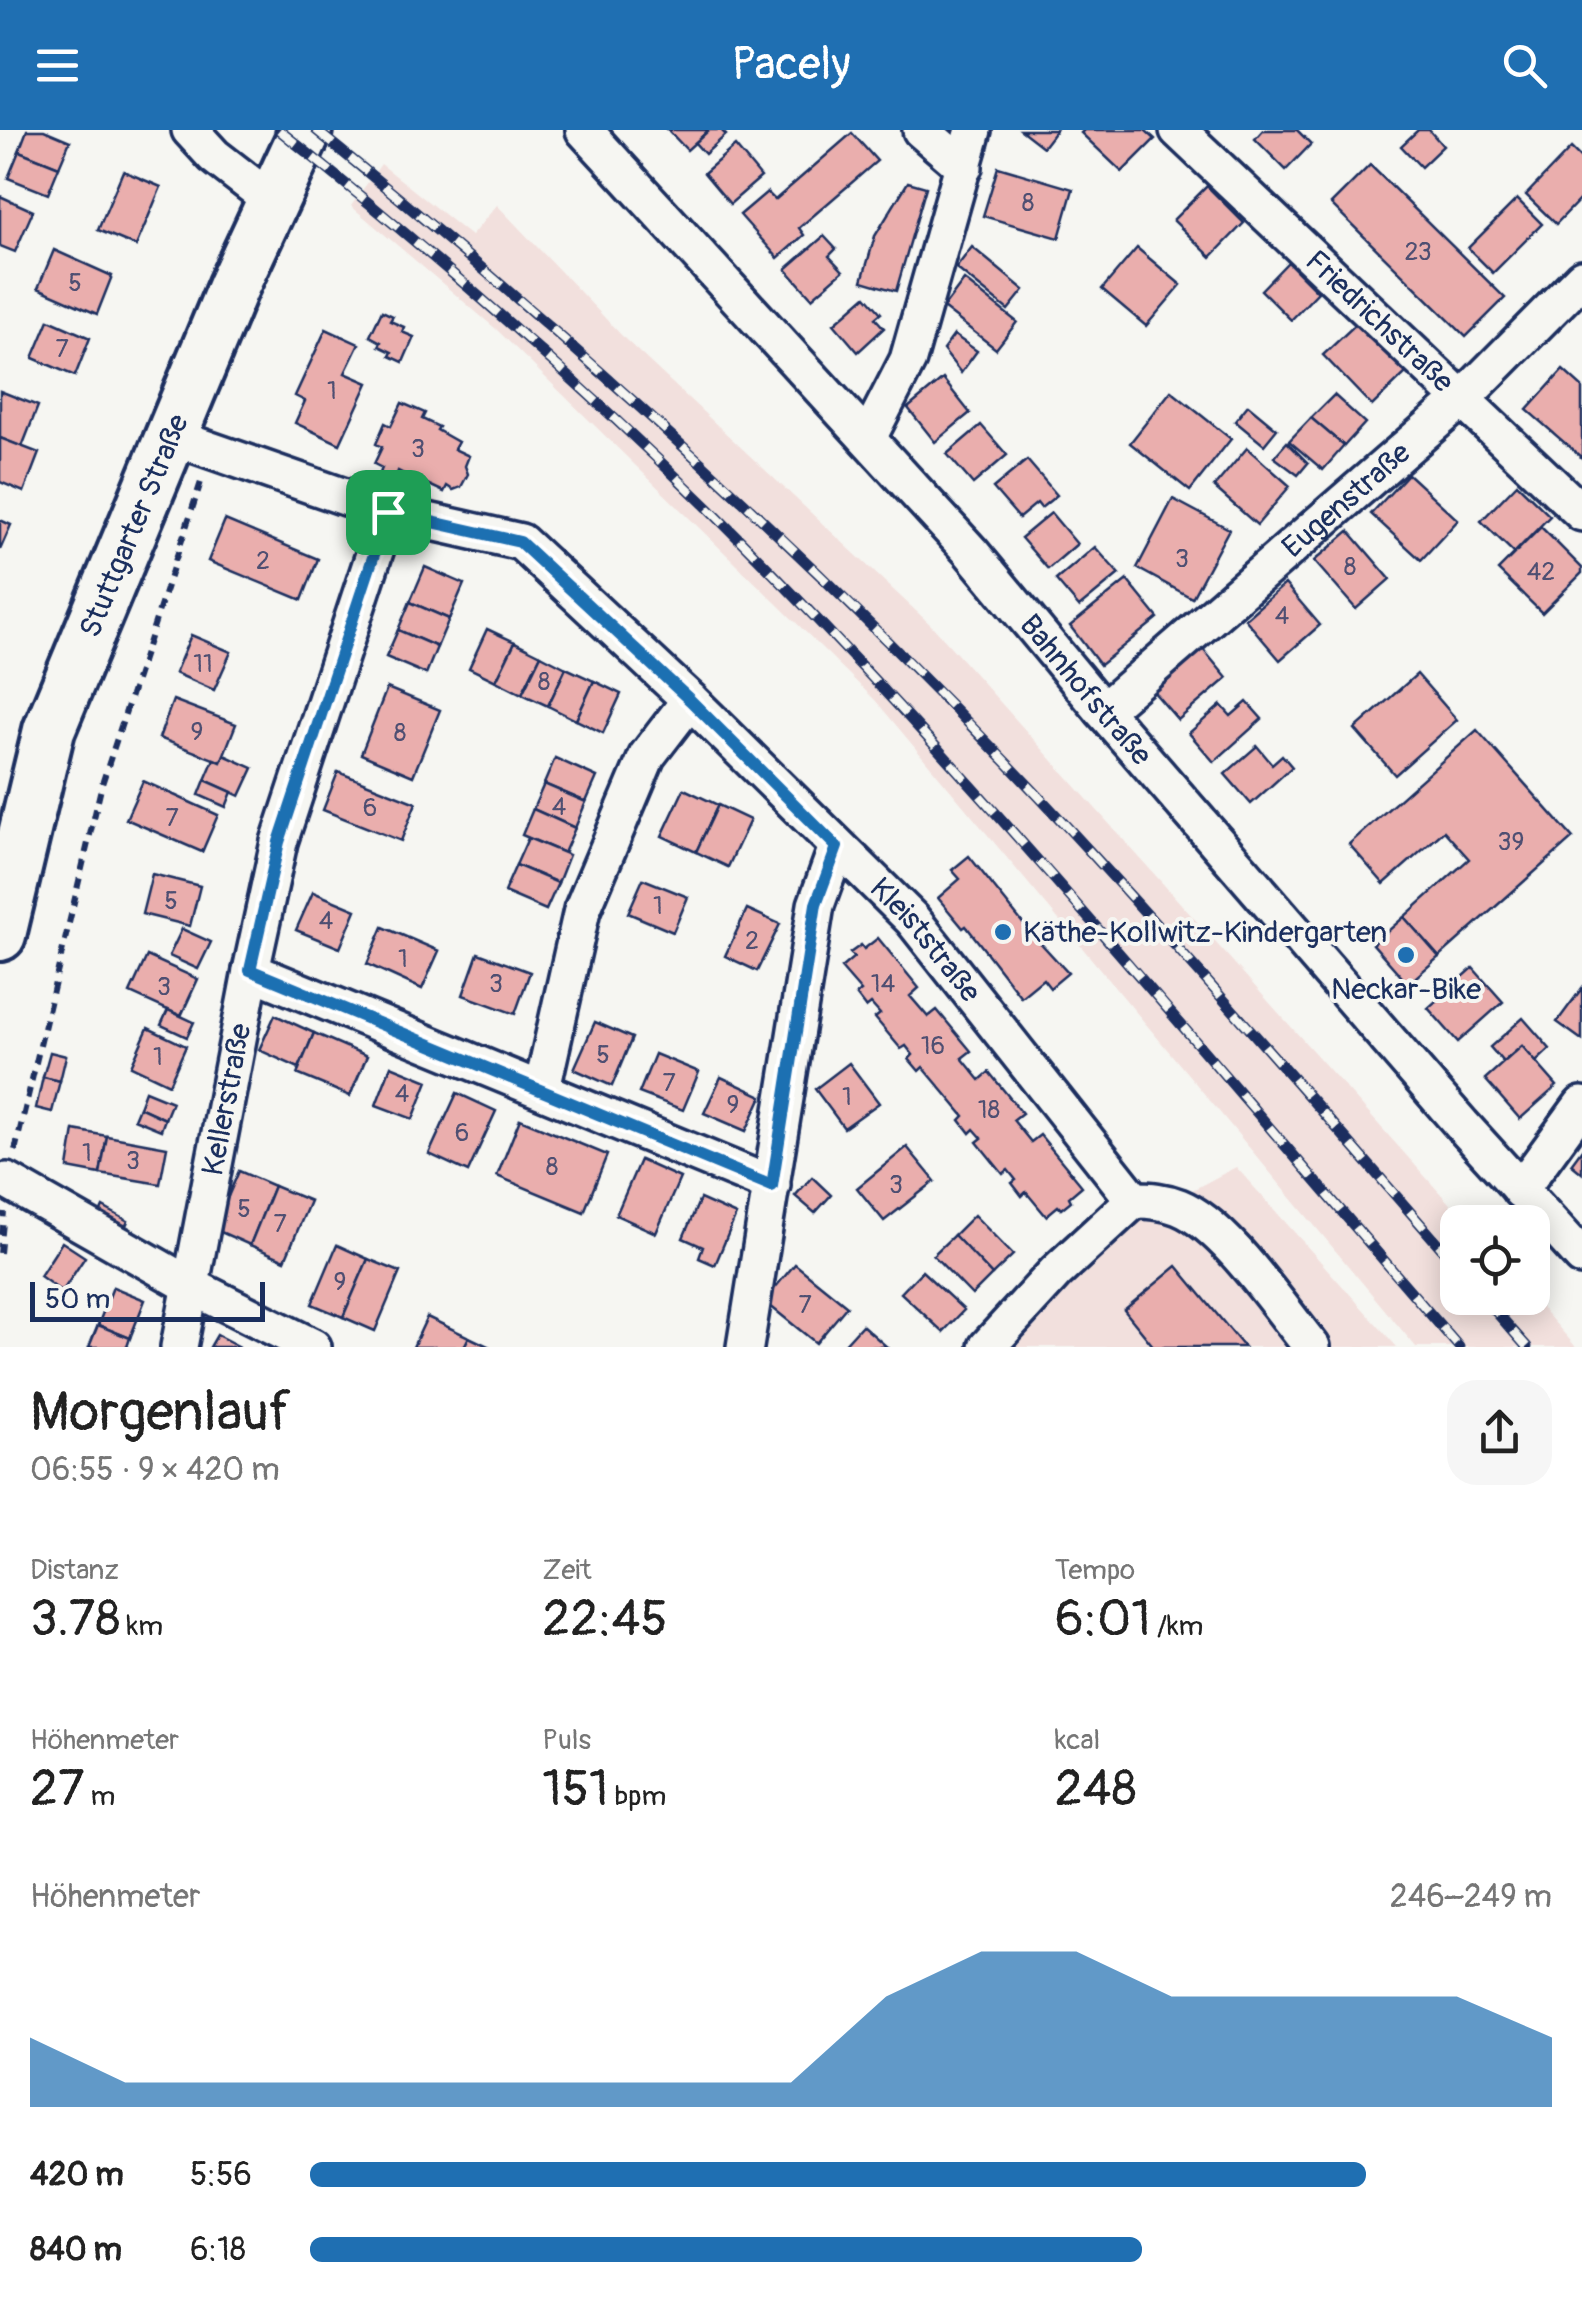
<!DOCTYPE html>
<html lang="de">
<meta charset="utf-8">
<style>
:root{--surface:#fff;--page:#f6f6f6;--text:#222;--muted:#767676;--accent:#1f6fb2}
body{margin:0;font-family:Pangolin,sans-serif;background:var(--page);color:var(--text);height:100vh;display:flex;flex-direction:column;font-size:38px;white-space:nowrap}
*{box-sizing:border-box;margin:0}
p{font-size:32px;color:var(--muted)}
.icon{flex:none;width:55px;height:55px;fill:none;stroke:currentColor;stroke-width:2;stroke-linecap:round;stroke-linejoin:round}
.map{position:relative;height:1217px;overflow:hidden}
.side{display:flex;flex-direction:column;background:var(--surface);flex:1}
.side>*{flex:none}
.buttons{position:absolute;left:1440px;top:1075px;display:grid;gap:20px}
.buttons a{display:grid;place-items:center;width:110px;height:110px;border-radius:20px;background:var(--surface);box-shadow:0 5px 25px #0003;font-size:50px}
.scale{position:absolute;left:30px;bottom:25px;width:235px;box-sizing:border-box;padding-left:10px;border:5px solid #1b2f5e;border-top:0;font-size:28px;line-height:35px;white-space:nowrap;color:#1b2f5e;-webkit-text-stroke:8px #f6f6f2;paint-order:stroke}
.pin{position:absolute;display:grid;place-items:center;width:85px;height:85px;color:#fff;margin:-42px;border-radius:20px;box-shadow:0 5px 15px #0006}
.round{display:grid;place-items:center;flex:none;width:105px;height:105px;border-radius:30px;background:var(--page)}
.overview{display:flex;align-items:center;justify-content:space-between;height:170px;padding:0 30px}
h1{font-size:55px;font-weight:600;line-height:75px}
.figures{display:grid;grid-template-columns:repeat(3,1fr);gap:15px;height:170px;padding:10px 30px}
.figures div{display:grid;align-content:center}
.figures b{font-size:50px;font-weight:600}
.figures small{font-size:28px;font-weight:400}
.figures p{font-size:28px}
.chart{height:280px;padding:20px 30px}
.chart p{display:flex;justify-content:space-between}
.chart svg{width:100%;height:180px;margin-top:10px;fill:var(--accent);opacity:.7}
ul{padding:0 30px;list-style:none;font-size:32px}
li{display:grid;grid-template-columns:160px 120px 1fr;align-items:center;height:75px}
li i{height:25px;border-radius:12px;background:var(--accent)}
header{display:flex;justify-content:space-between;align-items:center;height:130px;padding:0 30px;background:var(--accent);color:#fff;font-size:45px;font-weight:600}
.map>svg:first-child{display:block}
.built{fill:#f2e0dd}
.building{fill:#eaaead;stroke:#1b2f5e;stroke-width:2.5}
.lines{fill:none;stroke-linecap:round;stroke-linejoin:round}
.street-casing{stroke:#1b2f5e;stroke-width:42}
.secondary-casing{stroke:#1b2f5e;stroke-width:58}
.path{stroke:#1b2f5e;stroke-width:6;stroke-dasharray:10 8;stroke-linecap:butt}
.street{stroke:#f6f6f2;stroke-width:35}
.secondary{stroke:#f6f6f2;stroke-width:50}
.rail-casing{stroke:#1b2f5e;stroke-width:11}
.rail{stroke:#f6f6f2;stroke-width:8;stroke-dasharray:22;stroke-linecap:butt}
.route-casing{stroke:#fff;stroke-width:20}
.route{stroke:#1f6fb2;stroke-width:12}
.poi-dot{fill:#1f6fb2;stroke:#f6f6f2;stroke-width:4}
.labels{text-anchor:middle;stroke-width:8;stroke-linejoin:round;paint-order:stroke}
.number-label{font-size:25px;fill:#4f4f72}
.street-label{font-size:30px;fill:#1b2f5e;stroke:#f6f6f2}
.poi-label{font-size:30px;fill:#1b2f5e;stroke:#f6f6f2;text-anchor:start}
</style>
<header><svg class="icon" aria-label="menu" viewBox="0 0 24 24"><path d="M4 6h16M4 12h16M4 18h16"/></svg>Pacely<svg class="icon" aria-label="search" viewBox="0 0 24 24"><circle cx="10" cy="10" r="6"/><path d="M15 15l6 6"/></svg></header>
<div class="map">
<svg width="1582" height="1217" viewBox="0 0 1582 1217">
<rect width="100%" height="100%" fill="#f6f6f2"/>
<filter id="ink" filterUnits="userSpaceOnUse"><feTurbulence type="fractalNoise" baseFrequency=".01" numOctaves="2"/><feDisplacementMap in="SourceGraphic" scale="20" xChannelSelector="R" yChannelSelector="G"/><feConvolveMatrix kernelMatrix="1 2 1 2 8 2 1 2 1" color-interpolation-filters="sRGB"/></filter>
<g filter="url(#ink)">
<!-- built -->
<g class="built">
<path d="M381 34 471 106 497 75 626 210 932 496 1466 1092H1458V1168L1532 1167 1576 1217H1416L875 570 496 199 351 76Z"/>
<path d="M1236 1037 1397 1217H986L1096 1111Z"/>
</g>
<!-- building -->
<g class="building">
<path d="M27 0H44L70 11 59 37 19 21Z"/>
<path d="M668 0H709L687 20Z"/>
<path d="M709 0H721L726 5 705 24 695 13Z"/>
<path d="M1021 0H1056L1043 17Z"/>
<path d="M1084 0H1145L1155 9 1122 42 1081 3Z"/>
<path d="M1263 0H1297L1311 14 1286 40 1255 9Z"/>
<path d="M1418 0H1429L1443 16 1421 37 1401 16Z"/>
<path d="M852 3 877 31 799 98 804 105 778 128 740 85 767 62 775 70Z"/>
<path d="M735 16 761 47 730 74 704 43Z"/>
<path d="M1571 18 1582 29V67L1556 94 1526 65Z"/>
<path d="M19 21 59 37 48 64 8 48Z"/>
<path d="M1370 35 1505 168 1466 207 1331 74Z"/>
<path d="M998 37 1073 59 1059 108 983 86Z"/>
<path d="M123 41 161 57 136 116 98 100Z"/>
<path d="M908 52 926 57 896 161 862 151 875 106Z"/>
<path d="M1207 56 1244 93 1211 127 1173 90Z"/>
<path d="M0 66 33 81 15 122 0 116Z"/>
<path d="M1517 69 1542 94 1493 143 1468 118Z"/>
<path d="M824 106 836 119 829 126 843 141 812 168 786 139Z"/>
<path d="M972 117 1024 160 1008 180 956 138Z"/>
<path d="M1137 118 1181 155 1146 196 1102 159Z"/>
<path d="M54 120 112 146 97 184 38 158Z"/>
<path d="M1288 132 1318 162 1291 190 1261 160Z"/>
<path d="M964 150 1017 192 996 219 943 178Z"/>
<path d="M866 166 881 183 875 188 884 198 858 222 834 194Z"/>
<path d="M382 181 393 186 390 191 404 197 402 202 414 207 403 232 390 226 392 222 379 216 381 212 370 206Z"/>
<path d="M49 190 90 208 75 246 33 228Z"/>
<path d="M1357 193 1408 241 1372 276 1323 225Z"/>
<path d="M326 199 359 214 345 243 368 253 340 314 295 293 305 271 295 266Z"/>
<path d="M954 205 977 221 961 243 943 220Z"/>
<path d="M1563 240 1582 257V328L1527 280Z"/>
<path d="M943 249 970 283 935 312 908 278Z"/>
<path d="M0 261 38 276 22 317 0 308Z"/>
<path d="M1171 261 1231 309 1190 361 1130 313Z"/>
<path d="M1334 265 1365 293 1344 316 1311 288Z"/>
<path d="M402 273 425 283 422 289 439 297 437 300 458 312 454 319 469 326 465 336 468 344 461 357 453 360 447 356 444 362 425 353 423 359 403 350 406 345 398 341 395 350 380 343 382 338 374 334 382 317 376 314 385 293 391 296Z"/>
<path d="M1248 275 1277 299 1264 315 1235 291Z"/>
<path d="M1311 288 1344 316 1323 340 1289 311Z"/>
<path d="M981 295 1007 325 973 354 947 324Z"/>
<path d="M0 308 39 323 24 362 0 352Z"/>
<path d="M1287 312 1308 333 1298 345 1274 327Z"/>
<path d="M1247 318 1290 356 1257 395 1214 357Z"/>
<path d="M1027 330 1057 365 1041 378 1037 373 1019 388 993 358Z"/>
<path d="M1408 344 1458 390 1421 430 1371 384Z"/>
<path d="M1517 354 1550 386 1514 423 1481 391Z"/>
<path d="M1173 369 1229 399 1192 468 1137 438Z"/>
<path d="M1051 383 1077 414 1048 439 1021 408Z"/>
<path d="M0 390 11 395 0 420Z"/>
<path d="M225 390 318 429 302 470 208 431Z"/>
<path d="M1541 397 1582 438V443L1542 483 1498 440Z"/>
<path d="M1349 401 1390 449 1356 479 1314 431Z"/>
<path d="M1095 417 1119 444 1079 477 1056 450Z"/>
<path d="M425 437 464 454 449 489 410 472Z"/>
<path d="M1127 450 1158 488 1100 535 1070 496Z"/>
<path d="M1285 454 1320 495 1280 530 1245 489Z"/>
<path d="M410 472 449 489 437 517 398 500Z"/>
<path d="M487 499 515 512 496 551 469 538Z"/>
<path d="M398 500 437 517 426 544 386 527Z"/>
<path d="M191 505 231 522 214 560 175 543Z"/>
<path d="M515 512 541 525 522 564 496 551Z"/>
<path d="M1202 518 1227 548 1178 590 1152 560Z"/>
<path d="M541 525 566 538 548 576 522 564Z"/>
<path d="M566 538 594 551 576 590 548 576Z"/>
<path d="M1417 544 1457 590 1395 645 1355 599Z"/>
<path d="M594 551 621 564 603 603 576 590Z"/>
<path d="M387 558 440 580 413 646 361 624Z"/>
<path d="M173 570 236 594 221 632 159 608Z"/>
<path d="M1247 572 1262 589 1214 632 1189 603 1221 575 1231 586Z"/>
<path d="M1477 600 1573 708 1439 827 1404 787 1469 729 1444 701 1384 754 1349 714Z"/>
<path d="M1257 616 1272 634 1282 625 1292 637 1251 674 1225 644Z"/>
<path d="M224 625 253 638 240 666 205 650 214 629 221 632Z"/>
<path d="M555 628 597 647 586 672 544 654Z"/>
<path d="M338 642 416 673 401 711 323 680Z"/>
<path d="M205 650 232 662 226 677 199 665Z"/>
<path d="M143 651 218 685 202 722 126 689Z"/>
<path d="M544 654 586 672 575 698 533 679Z"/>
<path d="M684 659 718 675 696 722 662 706Z"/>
<path d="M718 675 750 690 728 737 696 722Z"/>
<path d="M533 679 575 698 564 723 522 705Z"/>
<path d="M528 708 569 725 558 753 516 735Z"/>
<path d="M969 726 1025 796 1068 843 1050 858 1043 849 1021 867 966 796 963 798 938 768 960 749 952 740Z"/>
<path d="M516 735 558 753 546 780 504 762Z"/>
<path d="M152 744 200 756 190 796 142 784Z"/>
<path d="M643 749 688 767 673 802 628 783Z"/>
<path d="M313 762 356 780 340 818 296 800Z"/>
<path d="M747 779 780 794 757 841 725 826Z"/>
<path d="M1404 787 1439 827 1408 854 1373 814Z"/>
<path d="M383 797 439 821 422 859 367 834Z"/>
<path d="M182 799 211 812 198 839 169 826Z"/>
<path d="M878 808 919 858 910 866 928 887 937 880 971 921 962 928 980 950 989 942 1022 983 1013 990 1031 1012 1040 1005 1082 1056 1069 1067 1071 1071 1061 1079 1058 1076 1046 1086 1026 1062 1022 1066 1012 1053 1016 1050 1008 1040 1003 1044 977 1012 982 1008 974 999 970 1003 960 990 964 986 923 937 919 941 909 929 913 925 906 916 901 919 875 888 880 884 871 874 866 878 856 865 861 861 841 838 854 827 850 823 861 815 864 819Z"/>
<path d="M478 823 530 842 515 884 463 865Z"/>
<path d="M147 826 198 849 181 886 130 863Z"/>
<path d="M1473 838 1503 872 1458 912 1428 878Z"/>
<path d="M1582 858V910L1557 892Z"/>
<path d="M168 880 194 892 187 907 161 895Z"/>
<path d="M275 885 314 903 299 938 259 920Z"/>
<path d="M1523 888 1550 919 1536 932 1522 916 1503 932 1490 917Z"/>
<path d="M595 892 632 908 612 956 574 939Z"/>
<path d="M148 898 186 916 169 954 131 936Z"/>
<path d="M314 903 367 926 350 966 297 944Z"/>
<path d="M1522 916 1557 956 1520 989 1485 949Z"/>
<path d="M50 922 66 926 60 951 43 947Z"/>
<path d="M655 924 699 942 683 980 639 963Z"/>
<path d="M849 933 879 973 844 998 815 959Z"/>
<path d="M391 936 428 951 413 989 376 975Z"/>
<path d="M43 947 60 951 52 982 36 978Z"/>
<path d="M721 947 762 966 746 1001 704 983Z"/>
<path d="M145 961 172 972 165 989 139 977Z"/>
<path d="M457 963 496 981 468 1042 429 1024Z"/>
<path d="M139 977 165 989 161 1000 134 989Z"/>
<path d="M520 989 607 1025 584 1082 497 1046Z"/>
<path d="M74 1000 107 1006 100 1044 68 1038Z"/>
<path d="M107 1006 167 1017 160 1054 100 1044Z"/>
<path d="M907 1017 935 1051 884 1091 857 1058Z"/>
<path d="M1582 1019V1043L1571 1034Z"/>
<path d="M640 1030 680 1048 656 1103 616 1085Z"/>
<path d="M239 1041 274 1056 250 1115 214 1099Z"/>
<path d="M812 1047 831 1065 815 1083 795 1066Z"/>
<path d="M274 1056 310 1071 285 1130 250 1115Z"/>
<path d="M700 1069 736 1085 715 1135 699 1128 703 1117 683 1108Z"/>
<path d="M103 1077 128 1091 123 1102 98 1088Z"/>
<path d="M974 1085 1013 1125 992 1145 954 1105Z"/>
<path d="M954 1105 992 1145 972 1165 933 1125Z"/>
<path d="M62 1112 85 1127 62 1162 40 1146Z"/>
<path d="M337 1115 368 1129 343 1187 312 1174Z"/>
<path d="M368 1129 400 1142 375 1201 343 1187Z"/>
<path d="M795 1134 847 1176 816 1213 764 1171Z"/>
<path d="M1177 1136 1244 1217H1154L1124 1180Z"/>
<path d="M922 1141 964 1180 943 1202 901 1163Z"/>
<path d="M113 1157 145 1170 130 1208 98 1195Z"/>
<path d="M427 1187 469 1207 464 1217H413Z"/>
<path d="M98 1195 130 1208 127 1217H89Z"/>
<path d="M862 1195 887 1217H842Z"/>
<path d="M217 1205 240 1217H210Z"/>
<path d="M469 1207 490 1217H464Z"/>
</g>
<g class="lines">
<!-- street casing -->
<g class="street-casing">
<g id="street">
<path d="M190 0 214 26 272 71"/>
<path id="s1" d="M584 0 971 422 1103 581 1462 995 1582 1127"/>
<path d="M921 0 964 37"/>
<path id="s2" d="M1178 0 1582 383"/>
<path id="s3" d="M170 306 388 382 521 412 690 570 912 789 1134 1070"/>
<path d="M868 308 908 230 973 0"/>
<path id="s4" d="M1103 581 1461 270 1582 148"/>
<path d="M251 841 772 1055"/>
<path d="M542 959 582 780 647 626 690 570"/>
<path d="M7 1051 193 1157 313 1217"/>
<path d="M1520 1060 1582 975"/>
<path d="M1134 1070C1151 1070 1164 1071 1179 1077 1226 1096 1279 1177 1312 1217"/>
<path id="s5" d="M179 1217 251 841 279 712 388 382"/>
<path d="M745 1217 816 775 837 717"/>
<path d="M987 1217 1056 1142 1134 1070"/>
</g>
</g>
<!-- secondary casing -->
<g class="secondary-casing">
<g id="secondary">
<path id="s6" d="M0 805 49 600 233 157 306 0"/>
</g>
</g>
<!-- path -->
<g class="path">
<path d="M15 1021 102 654 202 349"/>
<path d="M0 1123 4 1082"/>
</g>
<!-- street -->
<use href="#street" class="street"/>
<!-- secondary -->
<use href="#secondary" class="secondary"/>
<!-- rail casing -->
<g class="rail-casing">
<g id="rail">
<path d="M279 0C428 119 572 244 708 378 974 642 1213 935 1459 1217"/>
<path d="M316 0C582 216 837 449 1070 700 1202 843 1330 990 1458 1137"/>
<path d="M1484 1168 1527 1217"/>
</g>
</g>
<!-- rail -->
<use href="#rail" class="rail"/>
</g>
</g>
<g class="lines" filter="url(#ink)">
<!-- route casing -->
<g class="route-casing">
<path id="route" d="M388 382 520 412 690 570 837 717 816 774 772 1056 250 840 279 712Z"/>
</g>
<!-- route -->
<use href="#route" class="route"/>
</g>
<!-- markers -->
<g class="poi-dot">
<circle cx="1003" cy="802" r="10"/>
<circle cx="1406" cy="825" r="10"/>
</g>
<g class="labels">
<!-- number labels -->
<g class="number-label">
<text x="1028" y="81">8</text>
<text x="1418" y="130">23</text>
<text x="75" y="161">5</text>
<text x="62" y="227">7</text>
<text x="332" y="269">1</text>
<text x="418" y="327">3</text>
<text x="1182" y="437">3</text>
<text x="263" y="439">2</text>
<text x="1350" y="445">8</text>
<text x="1541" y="450">42</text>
<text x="1282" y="494">4</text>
<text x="203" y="542">11</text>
<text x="544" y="560">8</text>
<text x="197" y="610">9</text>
<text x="400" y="611">8</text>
<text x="559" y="685">4</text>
<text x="370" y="686">6</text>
<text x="172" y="696">7</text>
<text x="1511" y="720">39</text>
<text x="171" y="779">5</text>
<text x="658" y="784">1</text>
<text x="326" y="799">4</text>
<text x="752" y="819">2</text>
<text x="403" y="837">1</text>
<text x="496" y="862">3</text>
<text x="883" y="862">14</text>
<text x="164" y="865">3</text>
<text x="933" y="924">16</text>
<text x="603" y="933">5</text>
<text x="158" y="935">1</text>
<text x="669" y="961">7</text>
<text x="402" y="972">4</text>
<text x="847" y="975">1</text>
<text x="733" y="983">9</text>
<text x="989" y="988">18</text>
<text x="462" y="1011">6</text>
<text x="87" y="1031">1</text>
<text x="133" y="1039">3</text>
<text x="552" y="1045">8</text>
<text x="896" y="1063">3</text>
<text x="244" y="1087">5</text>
<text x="280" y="1102">7</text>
<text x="340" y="1160">9</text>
<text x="805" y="1183">7</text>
</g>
<!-- street labels -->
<g class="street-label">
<text dy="10" stroke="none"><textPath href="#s2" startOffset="278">Friedrichstraße</textPath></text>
<text dy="10" stroke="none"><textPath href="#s4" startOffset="322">Eugenstraße</textPath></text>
<text dy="10" stroke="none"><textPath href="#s6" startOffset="432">Stuttgarter Straße</textPath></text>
<text dy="10" stroke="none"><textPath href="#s1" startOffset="752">Bahnhofstraße</textPath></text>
<text dy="10" stroke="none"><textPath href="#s3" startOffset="935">Kleiststraße</textPath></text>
<text dy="10" stroke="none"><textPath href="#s5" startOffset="252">Kellerstraße</textPath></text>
</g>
<!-- poi labels -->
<g class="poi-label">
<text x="1023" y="812">Käthe-Kollwitz-Kindergarten</text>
<text x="1406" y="869" text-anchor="middle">Neckar-Bike</text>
</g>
</g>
</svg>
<div class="buttons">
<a><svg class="icon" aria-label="locate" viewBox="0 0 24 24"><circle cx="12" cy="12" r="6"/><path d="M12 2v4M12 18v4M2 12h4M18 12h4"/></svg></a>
</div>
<div class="scale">50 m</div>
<div class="pin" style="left:388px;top:382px;background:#1e9e55"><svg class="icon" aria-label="arrive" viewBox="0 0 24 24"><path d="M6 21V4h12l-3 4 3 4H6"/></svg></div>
</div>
<section class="side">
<div class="overview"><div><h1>Morgenlauf</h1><p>06:55 · 9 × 420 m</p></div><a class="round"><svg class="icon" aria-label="share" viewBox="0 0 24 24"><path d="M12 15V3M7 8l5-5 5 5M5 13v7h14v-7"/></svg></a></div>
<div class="figures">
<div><p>Distanz</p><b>3.78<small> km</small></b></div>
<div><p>Zeit</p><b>22:45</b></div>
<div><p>Tempo</p><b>6:01<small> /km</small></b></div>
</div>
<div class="figures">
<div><p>Höhenmeter</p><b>27<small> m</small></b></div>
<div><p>Puls</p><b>151<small> bpm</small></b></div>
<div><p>kcal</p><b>248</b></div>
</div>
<div class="chart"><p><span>Höhenmeter</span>246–249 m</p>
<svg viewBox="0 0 160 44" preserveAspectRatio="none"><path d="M0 44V27L10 38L20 38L30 38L40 38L50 38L60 38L70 38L80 38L90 17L100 6L110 6L120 17L130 17L140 17L150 17L160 27V44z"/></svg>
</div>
<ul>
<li><b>420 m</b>5:56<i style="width:85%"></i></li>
<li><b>840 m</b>6:18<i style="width:67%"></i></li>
</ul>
</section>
